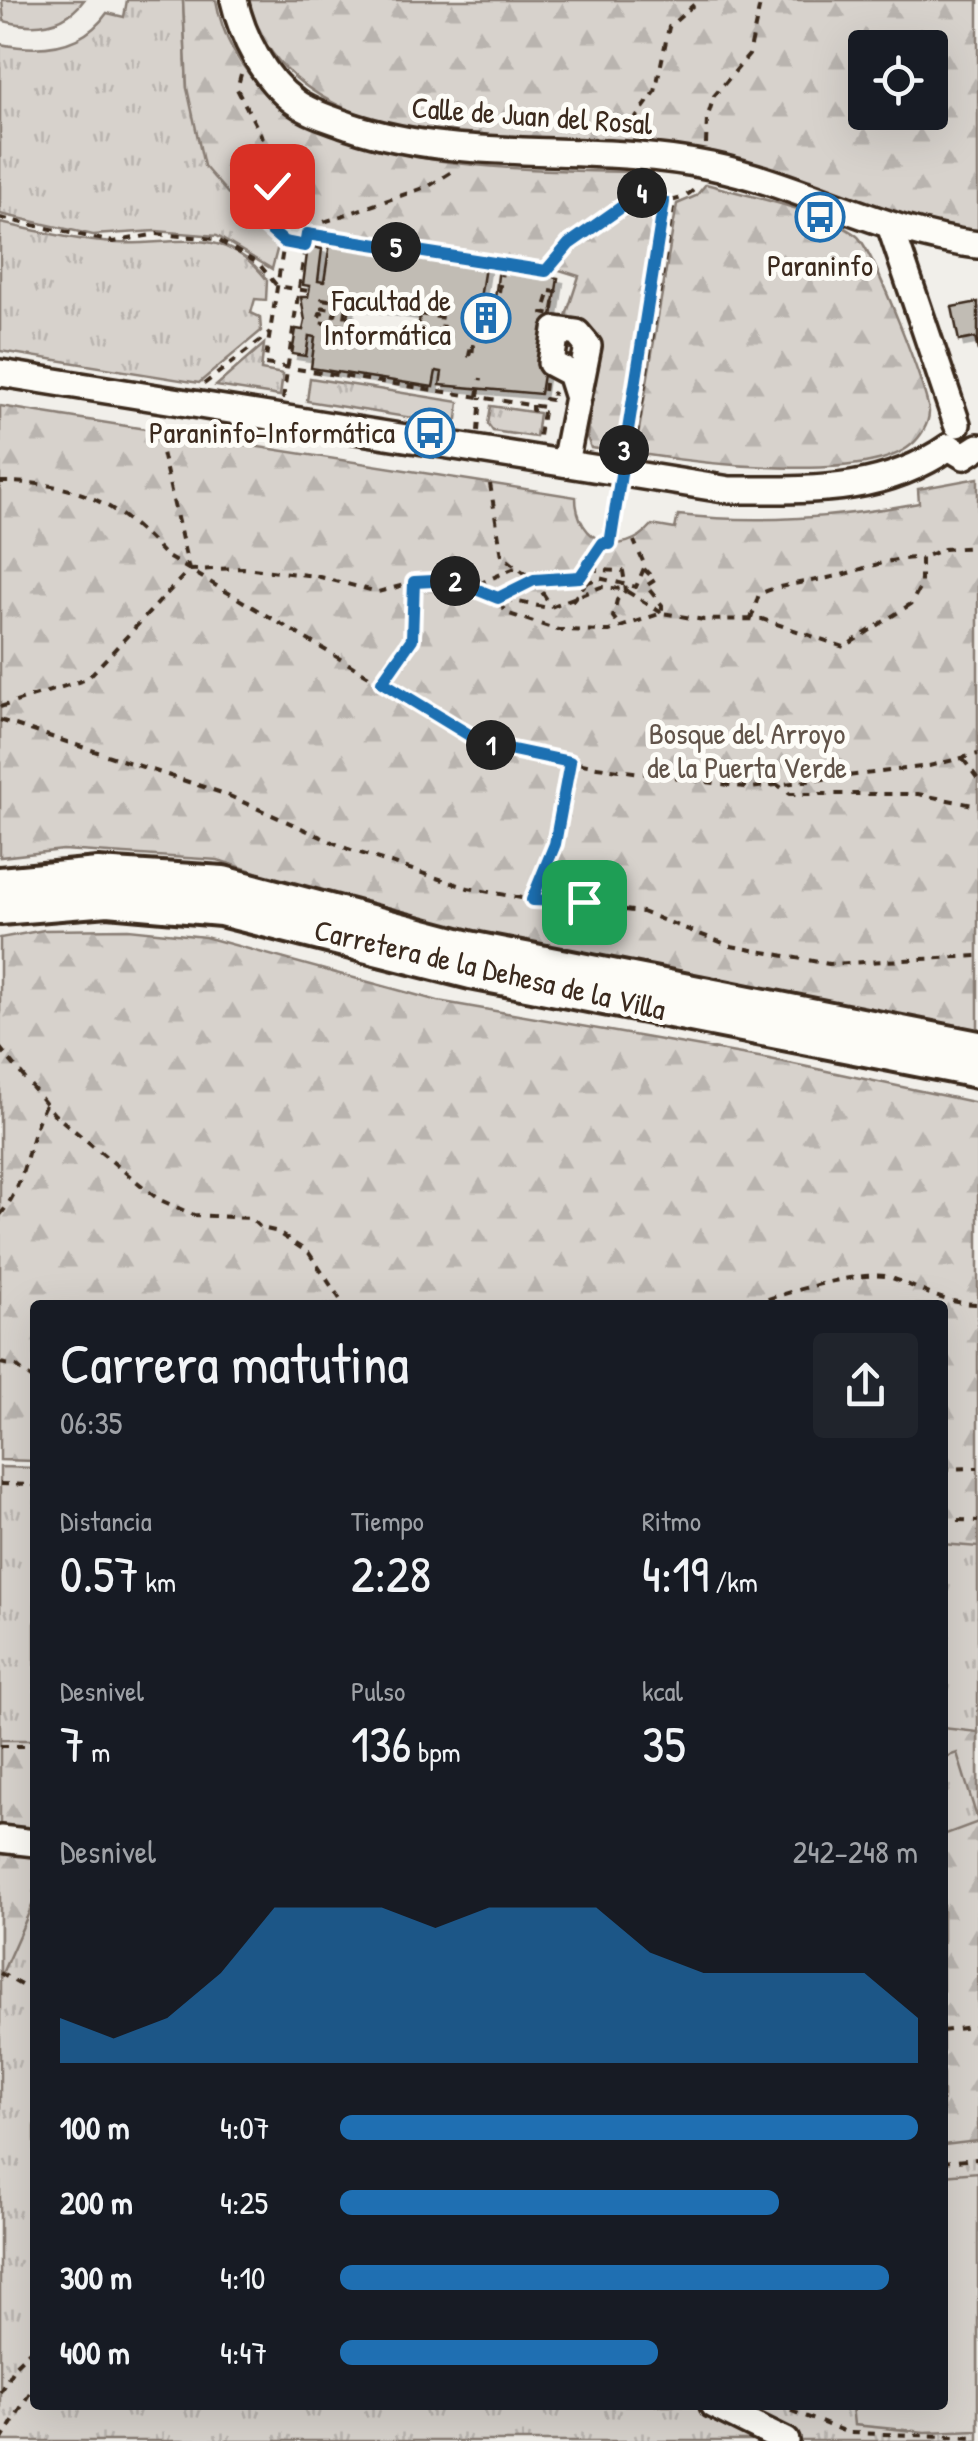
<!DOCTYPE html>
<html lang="es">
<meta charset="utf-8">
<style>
:root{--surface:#171b24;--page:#20242c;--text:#f1f3f6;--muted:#9ea1a6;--accent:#1f6fb2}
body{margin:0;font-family:"Patrick Hand",sans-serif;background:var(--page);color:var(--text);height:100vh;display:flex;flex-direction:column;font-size:38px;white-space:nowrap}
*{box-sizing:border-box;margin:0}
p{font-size:32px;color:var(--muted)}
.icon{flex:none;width:55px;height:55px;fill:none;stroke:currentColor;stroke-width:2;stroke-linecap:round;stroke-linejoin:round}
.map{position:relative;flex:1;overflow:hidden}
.sheet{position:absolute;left:30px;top:1300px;width:918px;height:1110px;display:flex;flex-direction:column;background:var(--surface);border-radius:10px;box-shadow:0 10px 40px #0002}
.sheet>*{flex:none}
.fabs{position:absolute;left:848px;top:30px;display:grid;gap:20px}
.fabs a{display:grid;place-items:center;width:100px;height:100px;border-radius:10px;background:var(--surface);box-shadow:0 10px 40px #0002;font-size:50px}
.pin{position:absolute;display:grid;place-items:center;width:85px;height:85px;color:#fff;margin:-42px;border-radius:20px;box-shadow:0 5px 15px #0006}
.km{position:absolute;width:50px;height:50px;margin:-25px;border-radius:50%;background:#222;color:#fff;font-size:28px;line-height:50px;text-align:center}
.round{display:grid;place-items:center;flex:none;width:105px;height:105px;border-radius:10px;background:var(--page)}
.summary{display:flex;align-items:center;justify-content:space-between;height:170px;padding:0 30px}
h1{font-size:55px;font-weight:600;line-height:75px}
.figures{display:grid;grid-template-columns:repeat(3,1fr);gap:15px;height:170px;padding:10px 30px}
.figures div{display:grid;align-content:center}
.figures b{font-size:50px;font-weight:600}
.figures small{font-size:28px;font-weight:400}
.figures p{font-size:28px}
.chart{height:280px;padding:20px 30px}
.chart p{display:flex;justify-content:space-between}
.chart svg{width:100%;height:180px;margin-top:10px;fill:var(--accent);opacity:.7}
ul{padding:0 30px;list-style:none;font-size:32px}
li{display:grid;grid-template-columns:160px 120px 1fr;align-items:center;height:75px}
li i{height:25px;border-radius:12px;background:var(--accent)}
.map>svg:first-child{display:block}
.grass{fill:url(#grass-tufts);stroke:#897e75;stroke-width:2.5}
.forest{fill:url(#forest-firs);stroke:#897e75;stroke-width:2.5;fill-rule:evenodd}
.garden{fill:#d7d2cc;stroke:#897e75;stroke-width:2.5}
.building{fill:#c1bcb4;stroke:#3b2a1e;stroke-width:2.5;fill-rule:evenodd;filter:url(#shadow)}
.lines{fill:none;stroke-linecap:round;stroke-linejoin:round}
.minor-casing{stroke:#3b2a1e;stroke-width:32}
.major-casing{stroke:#3b2a1e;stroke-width:40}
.path{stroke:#3b2a1e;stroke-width:4;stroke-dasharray:8 8;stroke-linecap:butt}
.minor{stroke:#fdfcf7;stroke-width:25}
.major{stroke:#fdfcf7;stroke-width:32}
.route-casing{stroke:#fff;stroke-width:20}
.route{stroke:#1f6fb2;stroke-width:12}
.labels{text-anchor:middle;stroke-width:10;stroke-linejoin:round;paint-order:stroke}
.street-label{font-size:30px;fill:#3b2a1e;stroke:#fdfcf7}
.poi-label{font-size:30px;fill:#3b2a1e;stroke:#fdfcf7;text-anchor:end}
.park-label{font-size:30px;fill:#62544a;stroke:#fdfcf7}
</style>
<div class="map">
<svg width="978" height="2441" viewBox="0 0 978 2441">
<defs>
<pattern id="grass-tufts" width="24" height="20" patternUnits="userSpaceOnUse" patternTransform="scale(2.5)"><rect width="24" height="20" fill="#d7d2cc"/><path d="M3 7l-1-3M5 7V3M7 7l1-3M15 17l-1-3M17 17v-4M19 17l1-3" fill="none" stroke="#b9b4af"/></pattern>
<pattern id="forest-firs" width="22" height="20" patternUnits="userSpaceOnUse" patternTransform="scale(2.5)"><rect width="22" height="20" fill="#d7d2cc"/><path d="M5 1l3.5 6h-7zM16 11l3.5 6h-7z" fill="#b9b4af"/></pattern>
<filter id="shadow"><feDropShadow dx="5" dy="5" stdDeviation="0" flood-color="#0004"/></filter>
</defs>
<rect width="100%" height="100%" fill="#f1efea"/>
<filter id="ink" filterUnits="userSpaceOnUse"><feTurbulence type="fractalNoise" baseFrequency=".01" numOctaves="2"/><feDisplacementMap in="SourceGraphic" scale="20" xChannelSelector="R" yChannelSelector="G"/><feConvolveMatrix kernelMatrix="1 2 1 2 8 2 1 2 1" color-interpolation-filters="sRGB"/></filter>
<g filter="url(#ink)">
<!-- grass -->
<g class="grass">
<path d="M127 0H183L187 88 237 204 266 213 265 233 279 242 272 269 217 236 156 231 93 235 0 214V44C40 52 82 49 107 13L124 17Z"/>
<path d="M0 223C38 231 77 241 116 243 173 247 223 221 267 280L266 300 255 299 251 313 260 317 261 331 199 383 0 351Z"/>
<path d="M264 344 261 370 283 374 280 396 216 386Z"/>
<path d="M310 378 459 402 457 419 449 424 307 401Z"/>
<path d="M491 406 539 413 536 437 493 431 488 424Z"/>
<path d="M0 1467 35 1468V2405H942V1492L978 1493V2441H0Z"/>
</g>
<!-- forest -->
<g class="forest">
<path d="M183 0H216C246 172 495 169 628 172L638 191 563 243 544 264 323 231 237 204 204 166 187 88Z"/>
<path d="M246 0H978V231C878 217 791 167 692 150 552 126 300 177 246 0ZM865 48H930V112H865Z"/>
<path d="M706 184C747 196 825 211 857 236 872 248 928 391 929 412 929 424 920 438 911 445 865 484 698 463 641 454L636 448 677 204 696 196Z"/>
<path d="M649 199 660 204 622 442 607 450 591 448 587 437 599 354 564 322 579 276 553 268 584 239Z"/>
<path d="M0 406 576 497C576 543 622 560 652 525L675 529 678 515C761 524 837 518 919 503L918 489 978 478V1031L422 925 218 860 63 850 0 857Z"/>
<path d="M128 929 205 937 438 1001 770 1059 978 1103V1547L943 1544 942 1305H35V1461L0 1460V938L44 930Z"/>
<path d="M943 1728 978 1732V1821L957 1753 943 1758Z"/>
<path d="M0 1740H35V1899L0 1978Z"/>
<path d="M978 1822V2141L943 2145V1835Z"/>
</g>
<!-- garden -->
<g class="garden">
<path d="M2 0H84C64 27 34 29 4 21Z"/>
<path d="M978 2172V2430L925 2432 854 2425 852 2405H942L943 2175Z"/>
</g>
<!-- building -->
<g class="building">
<path d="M330 243 485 267 478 311 493 314 499 268 558 278 540 394 440 385 442 372 436 371 433 387 311 368 315 337 309 336 306 356 292 354 296 329 303 330 305 321 301 297H308L310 286 303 285 308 246 322 249 318 281 324 282ZM350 304 420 315 417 337 347 326Z"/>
<path d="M978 302V351L975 338 959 341 952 307Z"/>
</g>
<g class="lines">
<!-- minor casing -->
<g class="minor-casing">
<g id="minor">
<path d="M234 0C242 36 264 80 295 102 311 114 332 119 350 126 466 165 592 141 711 166 803 185 884 234 978 245"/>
<path d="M891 228 957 424"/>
<path d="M0 373 730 490C810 490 881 494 949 447"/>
<path d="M949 447 964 456 978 447"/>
<path d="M565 463 588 346 577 333 556 330 551 363 570 373 577 395"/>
<path d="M0 1839 35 1843"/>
<path d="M713 2405 786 2441"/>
</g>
</g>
<!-- major casing -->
<g class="major-casing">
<g id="major">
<path d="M0 884 98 875 223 883 469 948 978 1048"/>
<path d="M0 908 108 899 221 909 471 972 978 1071"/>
</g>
</g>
<!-- path -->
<g class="path">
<path d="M241 74 237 89 273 158 269 228 284 243"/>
<path d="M624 134 655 92 669 27 699 0"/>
<path d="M706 144 707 119 714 96 749 55 761 0"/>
<path d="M633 177C648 204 676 209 698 186"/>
<path d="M0 218 113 242 157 234 216 239 259 264 277 286 309 291"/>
<path d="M317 235 321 223 429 186 456 169"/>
<path d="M305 246 284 243 265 364 543 407 545 399 557 401"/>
<path d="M550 291 556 292 552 315 543 313Z"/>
<path d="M499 292 503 265"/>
<path d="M322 299 347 303 344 326 318 322 320 313 335 315 336 310 320 307Z"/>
<path d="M476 311H478L476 323H474Z"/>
<path d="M419 314 444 318 440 341 416 337Z"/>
<path d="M503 317H505L503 327 501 326Z"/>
<path d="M471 346H473L472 357 469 356Z"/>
<path d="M545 383 544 392 555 394"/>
<path d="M204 384 270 333"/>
<path d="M478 396 481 378"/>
<path d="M283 399 307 233 546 271 569 244 643 192"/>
<path d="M532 405V410L543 412 539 436"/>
<path d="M478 431 481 397"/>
<path d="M634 452 674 201"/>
<path d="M624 454 665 202"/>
<path d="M0 482C77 482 115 501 166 556L484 744 597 767 751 788 929 766 978 754"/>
<path d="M490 484 502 556 534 580 584 574 603 543 610 544 618 493"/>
<path d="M592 565 597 570 623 571 626 590 617 600 613 617 622 628"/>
<path d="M515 568 483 582 498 598 534 580 552 607"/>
<path d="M644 569 655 580 646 586 662 605V613"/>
<path d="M189 570 243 568 316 576 378 592 415 582 453 581 483 590 509 614 558 630 609 631 662 613 704 620 762 619 844 647 911 604 921 585V558L944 549 978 547"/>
<path d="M586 583 599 578 636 587 645 566 634 541"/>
<path d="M489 596 548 608 601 587 623 589 662 613"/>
<path d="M572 601 586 583 581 577"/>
<path d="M751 619 759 594C782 584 803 583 828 578 863 571 883 558 921 558"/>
<path d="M382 682 412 639 415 582"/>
<path d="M0 707 87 679 189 570 158 435 160 427"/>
<path d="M0 720 225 794 348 849 468 888 532 900 642 912 731 946 829 964 978 956"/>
<path d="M963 759 978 779"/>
<path d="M775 783 790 794H918L978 806"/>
<path d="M532 900 555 844 570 762"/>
<path d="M0 1048 54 1114 158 1199 194 1215 250 1218 261 1228 275 1231 309 1253 344 1305"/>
<path d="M0 1215C28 1182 26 1140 46 1103"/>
<path d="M753 1305C777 1294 865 1269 889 1277 923 1289 939 1303 978 1304"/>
<path d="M0 1363 16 1366 35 1381"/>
<path d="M942 1469 978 1468"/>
<path d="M0 1484 35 1485"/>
<path d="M942 1519 978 1521"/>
<path d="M0 1746H35"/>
<path d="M0 1973 35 1993"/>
<path d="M942 2031 978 2026"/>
<path d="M942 2162 978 2159"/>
<path d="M0 2392 15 2365 35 2346"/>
<path d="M776 2405 849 2433 978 2437"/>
<path d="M1 2441 35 2384"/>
</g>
<!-- minor -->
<use href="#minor" class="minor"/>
<!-- major -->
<use href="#major" class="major"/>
</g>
</g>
<g class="lines" filter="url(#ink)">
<!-- route casing -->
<g class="route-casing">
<path id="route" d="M272 186 268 228 284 242 305 246 307 234 546 271 569 244 643 192 664 202 610 544 603 543 580 577 534 580 498 598 453 580 414 582 412 639 382 682 484 744 570 762 555 844 532 900 584 902"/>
</g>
<!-- route -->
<use href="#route" class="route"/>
</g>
<!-- icons -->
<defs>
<g id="bus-ring" transform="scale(2.5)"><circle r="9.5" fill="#fdfcf7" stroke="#1f6fb2" stroke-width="1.5"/><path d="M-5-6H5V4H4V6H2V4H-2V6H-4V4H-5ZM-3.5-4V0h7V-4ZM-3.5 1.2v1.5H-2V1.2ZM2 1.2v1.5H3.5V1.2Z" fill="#1f6fb2"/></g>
<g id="building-ring" transform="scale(2.5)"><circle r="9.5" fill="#fdfcf7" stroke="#1f6fb2" stroke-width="1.5"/><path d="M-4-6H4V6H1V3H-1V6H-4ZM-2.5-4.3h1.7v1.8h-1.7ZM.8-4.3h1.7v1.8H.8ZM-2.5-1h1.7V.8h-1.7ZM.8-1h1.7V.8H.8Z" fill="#1f6fb2"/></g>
</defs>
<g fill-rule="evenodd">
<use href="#bus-ring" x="820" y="217"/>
<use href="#building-ring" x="486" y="318"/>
<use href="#bus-ring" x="430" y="433"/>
</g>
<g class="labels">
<!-- street labels -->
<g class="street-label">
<text transform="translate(532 116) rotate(4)" y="10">Calle de Juan del Rosal</text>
<text transform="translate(490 970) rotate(13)" y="10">Carretera de la Dehesa de la Villa</text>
</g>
<!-- poi labels -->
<g class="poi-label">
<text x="820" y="276" text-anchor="middle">Paraninfo</text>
<text x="451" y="311">Facultad de<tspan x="451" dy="34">Informática</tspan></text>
<text x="395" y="443">Paraninfo-Informática</text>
</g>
<!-- park labels -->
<g class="park-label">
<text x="747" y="744">Bosque del Arroyo<tspan x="747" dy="34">de la Puerta Verde</tspan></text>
</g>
</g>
</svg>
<div class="fabs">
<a><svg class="icon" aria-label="locate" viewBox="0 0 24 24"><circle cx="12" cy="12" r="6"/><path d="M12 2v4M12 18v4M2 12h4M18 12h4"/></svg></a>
</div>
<div class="pin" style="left:584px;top:902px;background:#1e9e55"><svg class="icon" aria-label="arrive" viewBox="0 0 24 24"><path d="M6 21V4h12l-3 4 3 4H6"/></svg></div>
<div class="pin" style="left:272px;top:186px;background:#d93025"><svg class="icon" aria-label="check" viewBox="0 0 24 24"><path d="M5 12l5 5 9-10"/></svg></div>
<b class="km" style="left:491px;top:745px">1</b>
<b class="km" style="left:455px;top:581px">2</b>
<b class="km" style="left:624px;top:450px">3</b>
<b class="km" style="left:642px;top:193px">4</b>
<b class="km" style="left:396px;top:247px">5</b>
<section class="sheet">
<div class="summary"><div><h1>Carrera matutina</h1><p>06:35</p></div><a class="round"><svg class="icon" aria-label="share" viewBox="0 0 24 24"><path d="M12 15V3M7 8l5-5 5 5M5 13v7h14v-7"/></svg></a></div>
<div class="figures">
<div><p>Distancia</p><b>0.57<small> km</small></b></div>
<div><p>Tiempo</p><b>2:28</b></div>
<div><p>Ritmo</p><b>4:19<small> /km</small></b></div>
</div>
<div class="figures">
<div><p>Desnivel</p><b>7<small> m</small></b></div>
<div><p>Pulso</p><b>136<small> bpm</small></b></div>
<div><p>kcal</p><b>35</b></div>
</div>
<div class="chart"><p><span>Desnivel</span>242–248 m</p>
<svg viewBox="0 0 160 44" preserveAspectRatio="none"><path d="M0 44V33L10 38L20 33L30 22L40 6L50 6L60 6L70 11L80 6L90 6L100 6L110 17L120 22L130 22L140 22L150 22L160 33V44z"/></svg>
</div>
<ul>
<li><b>100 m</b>4:07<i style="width:100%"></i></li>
<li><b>200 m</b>4:25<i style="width:76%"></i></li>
<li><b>300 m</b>4:10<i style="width:95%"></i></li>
<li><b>400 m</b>4:47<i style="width:55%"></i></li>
</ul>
</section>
</div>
